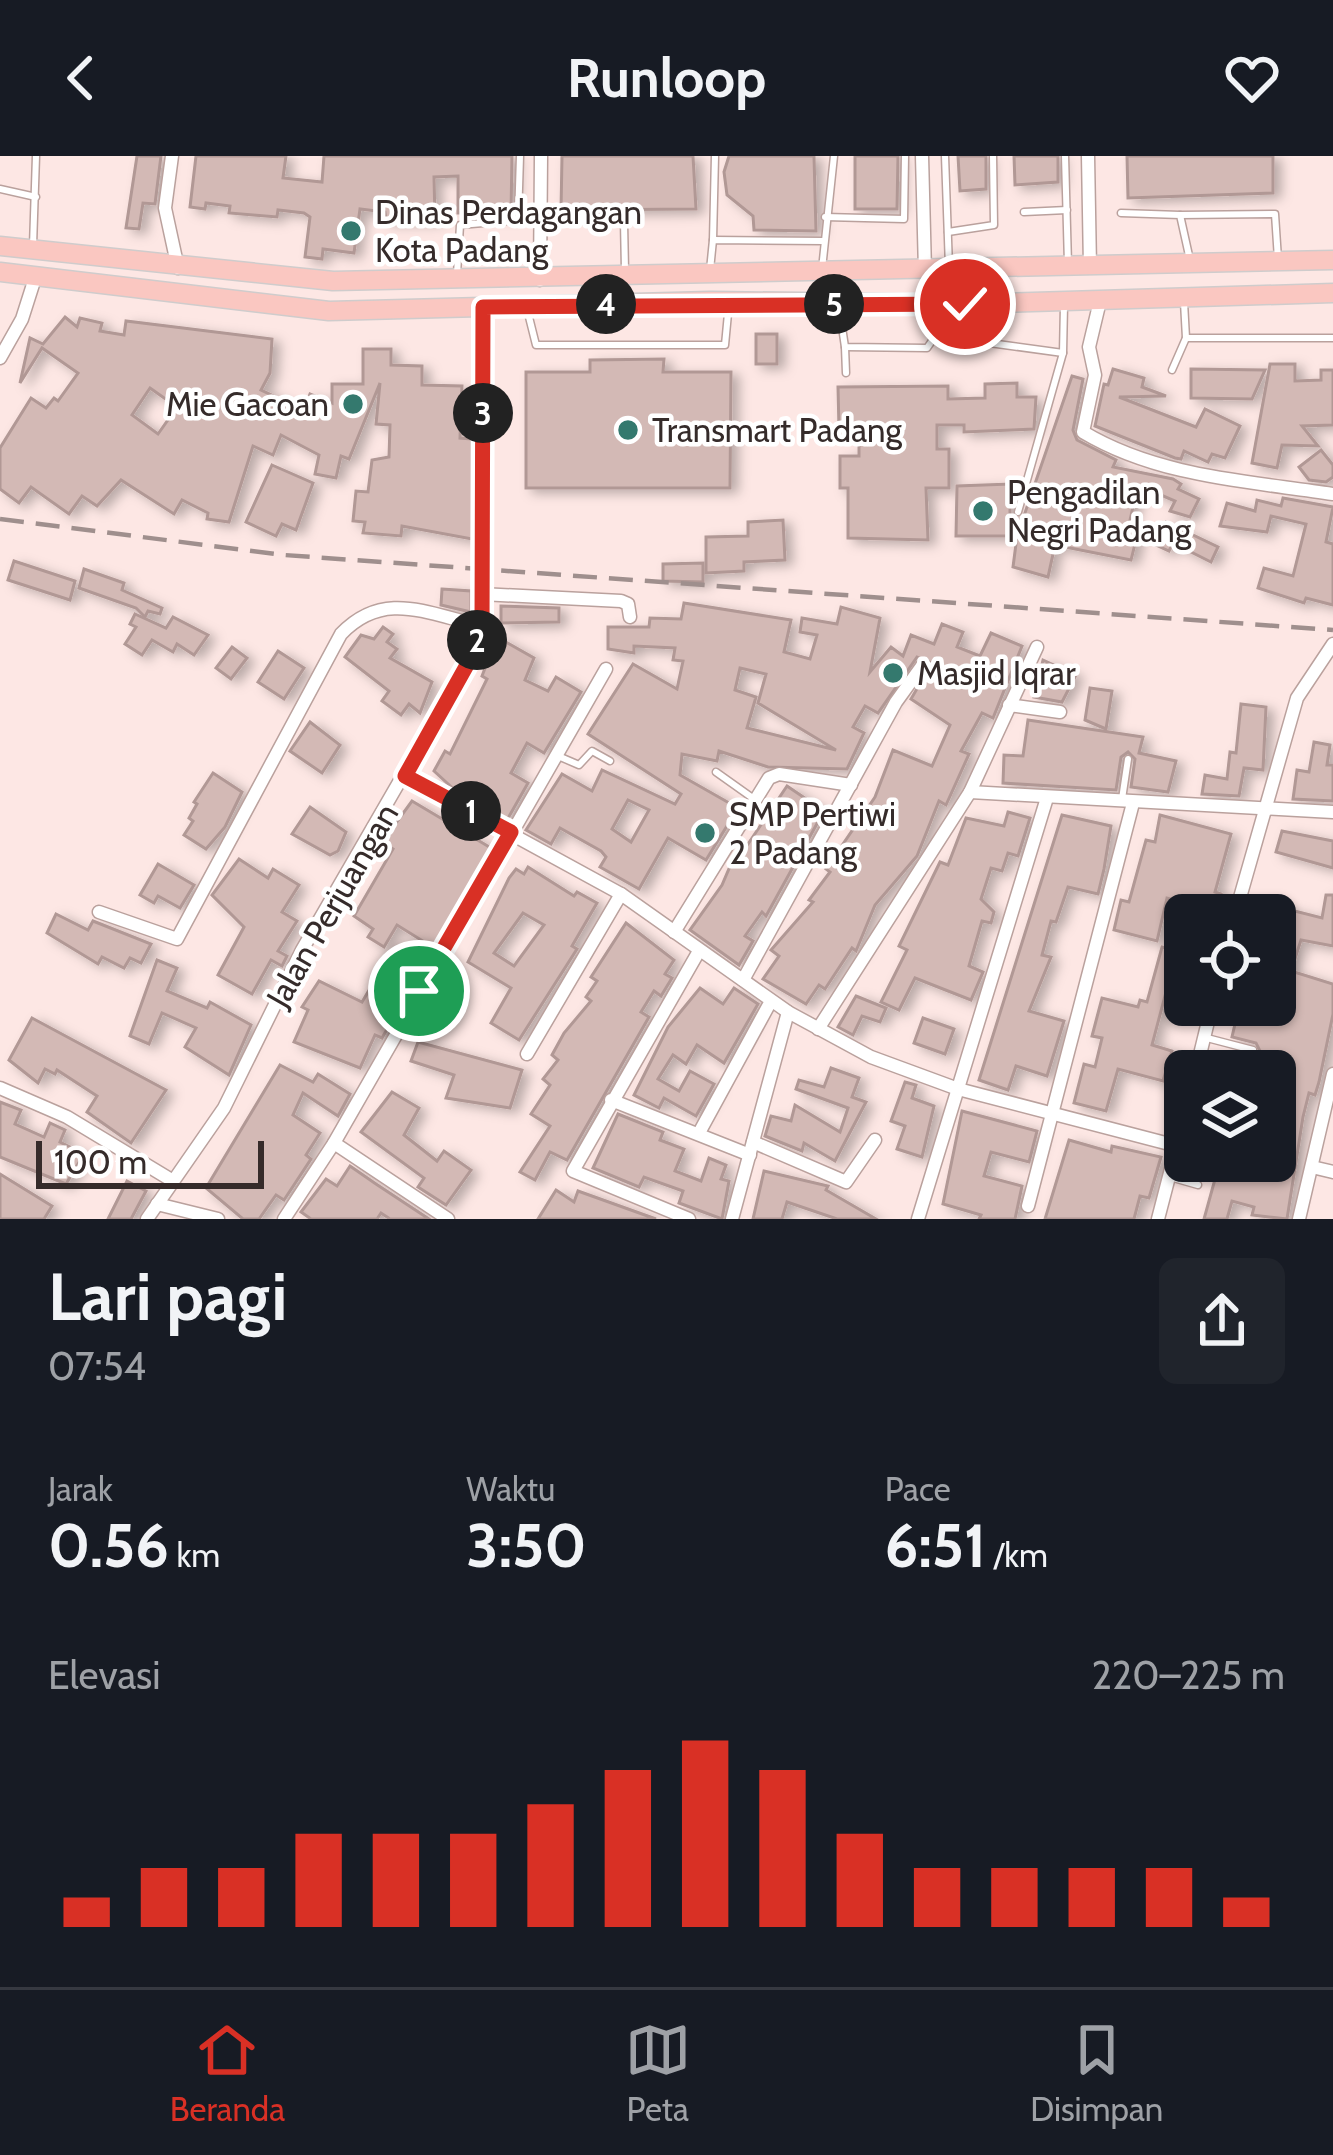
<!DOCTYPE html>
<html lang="id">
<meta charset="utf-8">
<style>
:root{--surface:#171b24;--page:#20242c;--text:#f1f3f6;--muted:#9ea1a6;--line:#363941;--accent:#d93025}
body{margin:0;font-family:Cabin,sans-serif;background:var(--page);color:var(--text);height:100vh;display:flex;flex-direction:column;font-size:45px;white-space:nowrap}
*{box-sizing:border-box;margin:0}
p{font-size:39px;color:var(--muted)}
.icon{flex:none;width:66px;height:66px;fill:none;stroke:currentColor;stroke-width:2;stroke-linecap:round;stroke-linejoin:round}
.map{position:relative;height:1063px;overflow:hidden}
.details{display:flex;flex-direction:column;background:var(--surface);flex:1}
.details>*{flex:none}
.fabs{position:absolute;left:1164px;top:738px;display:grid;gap:24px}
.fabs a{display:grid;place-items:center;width:132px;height:132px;border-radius:18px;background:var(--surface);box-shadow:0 3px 9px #0004;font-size:60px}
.scale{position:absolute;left:36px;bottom:30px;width:228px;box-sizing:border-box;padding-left:12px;border:6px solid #352b2a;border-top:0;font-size:33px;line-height:42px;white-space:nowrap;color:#352b2a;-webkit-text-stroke:9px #fff;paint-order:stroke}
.pin{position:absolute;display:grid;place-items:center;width:102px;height:102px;color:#fff;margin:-51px;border:6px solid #fff;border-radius:50%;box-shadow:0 3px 12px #0007}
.km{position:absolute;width:60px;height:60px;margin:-30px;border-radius:50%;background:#222;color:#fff;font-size:33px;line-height:60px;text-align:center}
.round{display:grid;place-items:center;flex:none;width:126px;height:126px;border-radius:18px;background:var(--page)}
.headline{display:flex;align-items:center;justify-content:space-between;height:204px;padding:0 48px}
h1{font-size:66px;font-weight:700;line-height:90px}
.figures{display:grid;grid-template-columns:repeat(3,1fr);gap:18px;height:204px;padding:12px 48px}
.figures div{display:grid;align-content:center}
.figures b{font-size:60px;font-weight:700}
.figures small{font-size:33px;font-weight:400}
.figures p{font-size:33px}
.chart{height:336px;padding:24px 48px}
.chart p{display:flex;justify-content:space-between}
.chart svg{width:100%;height:216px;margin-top:12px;stroke:var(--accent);stroke-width:6}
header{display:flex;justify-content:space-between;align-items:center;height:156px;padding:0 48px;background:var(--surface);font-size:54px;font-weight:700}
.dock{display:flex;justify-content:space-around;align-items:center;height:168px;border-top:3px solid var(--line);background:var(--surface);font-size:33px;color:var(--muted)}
.dock a{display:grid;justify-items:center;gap:6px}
.dock .on{color:var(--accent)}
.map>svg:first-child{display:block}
.building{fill:#d3b9b5;stroke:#b19895;stroke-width:3;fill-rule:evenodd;filter:url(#shadow)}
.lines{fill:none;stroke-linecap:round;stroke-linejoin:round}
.service-casing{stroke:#baa19d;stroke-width:9}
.minor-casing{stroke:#baa19d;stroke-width:15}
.primary-casing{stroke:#cfcccc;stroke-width:21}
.service{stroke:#fff;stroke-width:6}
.minor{stroke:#fff;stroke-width:12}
.primary{stroke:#fac7c1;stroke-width:18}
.rail{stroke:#9f8f8d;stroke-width:4.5;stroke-dasharray:24 12;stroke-linecap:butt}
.route-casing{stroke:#fff;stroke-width:24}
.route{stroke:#d93025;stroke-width:15}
.poi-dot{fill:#34796e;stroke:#fff;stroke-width:4.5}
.labels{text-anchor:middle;stroke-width:9;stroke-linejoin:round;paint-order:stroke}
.poi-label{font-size:33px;fill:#352b2a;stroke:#fff;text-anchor:start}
.street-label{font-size:33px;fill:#352b2a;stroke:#fff}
</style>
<header><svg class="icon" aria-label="back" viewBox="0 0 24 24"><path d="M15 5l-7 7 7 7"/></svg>Runloop<svg class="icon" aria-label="heart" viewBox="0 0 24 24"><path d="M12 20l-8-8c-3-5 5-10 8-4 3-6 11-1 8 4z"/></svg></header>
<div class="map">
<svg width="1333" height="1063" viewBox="0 0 1333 1063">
<defs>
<filter id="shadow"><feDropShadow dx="7" dy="4" stdDeviation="6" flood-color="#0004"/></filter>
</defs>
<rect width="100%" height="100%" fill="#fde7e4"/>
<!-- building -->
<g class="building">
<path d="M137 0H161L155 48 143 47 139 73 126 72Z"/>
<path d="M196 0H286L283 22 322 26 324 0H512L511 57H458V20L434 21 435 63 386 64 385 56 360 53 354 97 323 93 322 103 305 101 310 61 304 57 278 54 277 61 229 57 230 50 206 47 205 53 190 51Z"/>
<path d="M562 0H693L696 53 561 54Z"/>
<path d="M729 0H814L816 75 754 74 753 60 727 39 724 16Z"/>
<path d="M855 0H898L897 53H855Z"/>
<path d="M958 0H986V33L960 35Z"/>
<path d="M1014 0H1058V26L1015 29Z"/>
<path d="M1127 0H1273V37L1128 42Z"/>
<path d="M65 161 77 171 80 162 102 167 100 175 124 179 126 165 272 183 270 217 261 234 304 254 310 238 332 247V228H363V193H391V209L422 210V229L462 230 460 282 472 283V383L402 370 401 380 363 377 365 366 353 365 356 335 368 336 372 304 389 301 390 269 376 268 380 227 349 303 341 300 336 322 315 318 319 299 281 279 273 299 253 290 229 366 207 363 208 357 182 344 174 358 121 324 97 350 82 340 69 358 31 331 19 347 0 333V292L31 242 46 252 54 242 58 245 78 217 42 192 20 227 30 182 43 188ZM150 232 177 251 158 278 132 259Z"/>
<rect x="756" y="178" width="21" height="30"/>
<path d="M664 203 663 216H731L730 332H526V216H590V204Z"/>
<path d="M1270 208H1295V225L1321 224V214H1333V269L1302 270 1318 290 1282 289 1277 312 1252 307Z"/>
<path d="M1113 213 1144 222 1142 231 1166 240 1119 241 1196 271 1205 253 1240 270 1225 302 1212 298 1208 306 1184 295 1181 303 1175 302 1095 270 1104 228 1108 229Z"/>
<path d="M1191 213 1265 214 1252 243 1191 242Z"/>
<path d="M1072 220 1083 223 1073 274 1077 284 1116 304 1113 311 1173 323 1181 328 1178 333 1199 343 1190 361 1170 355 1175 345 1138 329 1128 373 1138 376 1131 404 1055 389 1048 421 1013 411 1017 380Z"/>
<path d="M1017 227V241H1036L1034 273 964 276V269H937V293H949V332H926L928 384 848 382V332H840V300H859V273H839L838 231 948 230V243L985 242V228Z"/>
<path d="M1321 294 1333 309V321L1326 326 1309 324 1299 311Z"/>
<path d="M272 309 313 327 296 374 282 368 276 380 246 366Z"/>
<path d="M1010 328V380H956L957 330Z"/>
<path d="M1283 342 1333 351 1326 386 1333 388V449L1306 442 1304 447 1258 432 1264 412 1293 420 1306 368 1271 360 1267 376 1220 370 1227 347 1255 355 1257 344 1281 350Z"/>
<path d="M783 364 785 404 744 406V415L706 417V381L748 380V366Z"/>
<path d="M1166 366 1218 391 1211 406 1173 387 1169 395 1156 389Z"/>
<path d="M14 405 75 425 70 444 8 424Z"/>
<path d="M703 407V426L663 425V408Z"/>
<path d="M84 413 124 427 122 434 162 452 160 458 148 455 145 461 136 452 79 432Z"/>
<path d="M442 433 471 435V456L441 449Z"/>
<path d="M684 447 791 464 784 496 810 503 817 479 800 476 802 462 837 468 841 451 880 462 870 516 891 491 903 500 911 479 934 488 942 468 963 476 957 491 980 500 991 477 1022 490 993 562 982 557 961 595 969 598 946 649 939 645 917 700 875 749 856 795 852 792 825 833 819 829 806 848 763 823 779 800 771 794 813 746 809 744 830 716 826 713 875 641 893 594 932 610 950 569 911 543 932 507 917 501 878 557 865 550 853 571 864 577 847 613 768 611 719 595 717 605 682 598 680 619 738 652 706 704 668 682 639 733 600 711 606 701 601 695 560 672 551 688 526 674 562 618 592 635 602 614 675 648 681 638 588 578 633 508 677 533 683 505 673 504 675 492 634 490V497L608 493V471H649L650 462 681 463ZM740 512 766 518 758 547 836 594 747 572 756 541 735 534ZM628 644 649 654 631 686 612 673Z"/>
<path d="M501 450 559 452V466L501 467Z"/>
<path d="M135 458 166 472 173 461 208 479 194 499 177 488 173 496 152 484 142 499 125 488 136 471 130 468Z"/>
<path d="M383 471 393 478 387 486 397 493 390 502 432 526 420 557 409 548 401 559 382 545 389 535 345 501 361 479 374 483Z"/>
<path d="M497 481 534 502 525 524 548 535 556 521 581 536 544 597 527 587 511 617 528 627 507 664 458 637 434 615 445 595 450 598 487 523 482 520Z"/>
<path d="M232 491 247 502 231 523 216 512Z"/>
<path d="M278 495 304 512 284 543 258 526Z"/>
<path d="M1043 504 1076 519 1062 546 1034 541Z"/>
<path d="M1090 532 1112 535 1106 573 1085 564Z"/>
<path d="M1241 548 1266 551 1263 614 1244 612 1239 640 1202 638 1205 619 1227 623 1230 596 1236 597Z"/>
<path d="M1028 564 1143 581 1139 597 1176 605 1168 636 1131 631 1135 603 1128 596 1121 601 1116 634 1003 627 1004 599 1023 600Z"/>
<path d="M310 566 340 589 322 617 290 595Z"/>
<path d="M1314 586 1330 589 1327 609H1333V645L1293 643 1297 614 1309 616Z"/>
<path d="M213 617 242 636 225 671 206 693 184 679 193 665 189 662 197 648 194 646Z"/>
<path d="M787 630 824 655 766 760 762 756 745 780 753 785 739 809 690 774 722 729 737 694 746 691Z"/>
<path d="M412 645 491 692 434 792 397 769 384 791 368 781 373 773 354 760 393 693 382 686Z"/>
<path d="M310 651 346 676 338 695 330 699 292 678Z"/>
<path d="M1008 656 1030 662 1018 700 1008 697 1002 715 991 712 981 743 994 756 991 767 982 765 969 810 983 816 971 844 915 822 899 854 881 846 907 794 899 790 940 706 948 709 966 662 1004 670Z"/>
<path d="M1062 659 1111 670 1104 713 1098 738 1068 731 1056 766 1051 765 1042 799 1051 801 1029 855 1064 865 1047 920 1016 910 1008 934 979 924Z"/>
<path d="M1160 659 1231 678 1215 736 1221 738 1216 755 1167 742 1157 785 1114 774 1121 744 1129 746 1146 684 1155 686Z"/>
<path d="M1282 675 1333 685V712L1276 696Z"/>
<path d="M239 703 268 722 273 713 299 729 282 756 297 765 278 795 287 800 282 810 271 804 252 838 218 819 244 771 212 739Z"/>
<path d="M158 708 194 729 180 752 158 740 154 747 140 739Z"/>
<path d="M528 711 574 740 577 736 597 747 572 790 577 793 519 884 491 867 511 832 468 806 509 722 516 713 524 718ZM523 757 544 769 514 810 494 797Z"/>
<path d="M1326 739H1333V790L1301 784 1291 815 1333 828V858L1319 926 1315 939 1309 937 1303 961 1287 1063 1252 1059 1254 1051 1232 1045 1227 1063H1204L1220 1005H1275V958L1282 928 1275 926V915H1226L1232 896 1254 901 1260 895 1256 887 1232 881 1238 855 1266 862 1270 849H1275L1280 784 1275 782V750L1322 762Z"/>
<path d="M56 758 88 774 93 765 151 788 141 807 130 802 124 812 102 801 98 808 47 777Z"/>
<path d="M626 767 674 804 665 818 672 822 661 840 654 835 641 856 649 861 567 1004 550 996 535 1024 520 1016 550 970 531 958 550 929 543 923 558 904 552 899 564 877 591 845 586 841 597 825 591 821Z"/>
<path d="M1162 791 1185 797V841L1166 836 1152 889 1172 895 1163 925 1118 913 1106 955 1074 947 1084 908 1095 911 1102 882 1092 880 1102 842 1138 851 1140 844 1147 846Z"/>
<path d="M157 804 177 812 167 835 207 852 210 846 251 869 229 919 185 891 196 872 162 857 149 888 130 880Z"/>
<path d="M387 804 417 821 382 882 375 879 360 912 294 886 308 854 302 851 319 825 362 846Z"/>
<path d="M700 832 723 848 734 832 758 848 724 907 697 889 686 908 673 899 658 923 679 935 690 915 714 928 696 960 664 942 659 952 634 939 668 871Z"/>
<path d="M856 840 886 852 880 866 862 860 853 879 838 871Z"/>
<path d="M32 862 166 934 131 987 87 956 97 940 57 914 55 918 45 913 38 927 9 904Z"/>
<path d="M923 862 954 873 945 898 914 887Z"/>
<path d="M418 886 522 914 510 952 446 942 454 919 411 905Z"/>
<path d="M280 909 313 926 318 918 350 938 338 960 303 937 293 959 320 977 306 999 311 1003 284 1044 276 1039 259 1063H243L206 1032Z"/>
<path d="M831 912 859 922 852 941 866 946 835 1005 804 987 802 995 765 980 771 960 791 965 795 949 840 976 848 952 796 933 799 924 824 931Z"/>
<path d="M905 926 916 929 912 942 934 950 922 1001 897 993 905 970 891 965Z"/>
<path d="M392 936 419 952 404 979 437 1005 444 995 471 1014 446 1049 418 1031 424 1022 361 976Z"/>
<path d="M0 946 21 954 15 968 44 981 50 967 65 974 60 986 84 998 66 1028 0 1001Z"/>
<path d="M962 955 1037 975 1029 1006 991 996 984 1020 1022 1030 1015 1063H979L981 1059 943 1048Z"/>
<path d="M618 958 663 976 660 984 684 993 675 1015 701 1025 709 1002 726 1009 721 1023 729 1025 722 1063 679 1047 683 1035 644 1021 639 1031 593 1012Z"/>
<path d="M1069 984 1111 996 1112 990 1161 1001 1149 1042 1140 1040 1134 1063H1045Z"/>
<path d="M350 1010 376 1028 429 1063H390L381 1057 377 1063H311L301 1056 326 1023 337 1030Z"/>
<path d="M764 1015 828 1030 826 1034 876 1063H837L787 1046 782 1063H753Z"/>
<path d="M0 1018 52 1050 44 1063H0Z"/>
<path d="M127 1025 146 1035 131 1063H108Z"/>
<path d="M556 1034 574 1046 578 1035 656 1063H538Z"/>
</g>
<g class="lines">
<!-- service casing -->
<g class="service-casing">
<g id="service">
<path d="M945 0 949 111"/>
<path d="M1065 0 1068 108"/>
<path d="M0 33 36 41"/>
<path d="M1024 56 1067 54"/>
<path d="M1121 57 1180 59 1190 104"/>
<path d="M1180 59 1275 58 1278 103"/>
<path d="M825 61 904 63 905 0"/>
<path d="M543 69 619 61 624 66 625 114"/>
<path d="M948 76 994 69 993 0"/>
<path d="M713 84 715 0"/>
<path d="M33 90 36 0"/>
<path d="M822 113 834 0"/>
<path d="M710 114 713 84 823 85"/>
<path d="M457 118 460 69 518 64 520 0"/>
<path d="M1184 146 1186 182H1333"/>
<path d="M839 151 845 191 927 192 936 179 934 152"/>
<path d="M965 151 975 185 1063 197"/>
<path d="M527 153 536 189H725L729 147"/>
<path d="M845 191 846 217"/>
<path d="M1172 214 1186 182"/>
<path d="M1018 356 1063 197 1064 149"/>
<path d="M558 600 579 609 592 595 610 605"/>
<path d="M716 616 754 643"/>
<path d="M1122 643 1128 603"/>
<path d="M1207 882 1253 894"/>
<path d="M1170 1021 1198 1029"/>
</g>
</g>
<!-- minor casing -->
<g class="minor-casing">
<g id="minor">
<path d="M172 0 165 52 178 112"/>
<path d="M922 0 925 115"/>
<path d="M1088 0 1090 111"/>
<path d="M540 124 541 0"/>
<path d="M1100 145 1089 191 1095 219 1083 276C1158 321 1248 325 1333 338"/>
<path d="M0 202 22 163 36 119"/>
<path d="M481 438 621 445 628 448 630 461"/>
<path d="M1009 549 1060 556"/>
<path d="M405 620 621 738 788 856 871 901 958 933 1177 990"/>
<path d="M970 636 1333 656"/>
<path d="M99 756 177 783 341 478C384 433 427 458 482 470"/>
<path d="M1235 759 1297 542 1333 488"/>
<path d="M674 776 769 622 779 618 851 629"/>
<path d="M743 824 896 546 922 510"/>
<path d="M818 873 970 636 1037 491"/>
<path d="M527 898 621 738"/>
<path d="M1196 915 1212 849"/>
<path d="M0 932 67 961 173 1025"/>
<path d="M611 944 750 999"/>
<path d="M699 977 771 845"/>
<path d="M753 986 846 1026 875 984"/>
<path d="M334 987 448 1063"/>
<path d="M1312 1011 1333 1016"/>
<path d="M157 1048 218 1063"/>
<path d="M1028 1050 1133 647"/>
<path d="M147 1063 224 952 302 794 472 500 482 470 483 151"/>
<path d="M284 1063 334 987 606 513"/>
<path d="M689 1063 573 1015 699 795"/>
<path d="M732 1063 788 856"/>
<path d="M918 1063 1046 645"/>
<path d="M1158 1063 1185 959"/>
<path d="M1299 1063 1333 918"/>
</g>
</g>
<!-- primary casing -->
<g class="primary-casing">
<g id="primary">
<path d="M0 90 333 125 1333 104"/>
<path d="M0 116 329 155 711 145 965 148 1333 137"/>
</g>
</g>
<!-- service -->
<use href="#service" class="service"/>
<!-- minor -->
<use href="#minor" class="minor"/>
<!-- primary -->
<use href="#primary" class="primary"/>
<!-- rail -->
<path class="rail" d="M0 363 284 399 1333 474"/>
</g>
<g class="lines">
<!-- route casing -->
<g class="route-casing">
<path id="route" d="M419 835 511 676 405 620 472 500 482 470 483 151 965 148"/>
</g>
<!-- route -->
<use href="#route" class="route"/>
</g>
<!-- markers -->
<g class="poi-dot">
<circle cx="351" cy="75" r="12"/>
<circle cx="353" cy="248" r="12"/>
<circle cx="628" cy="274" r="12"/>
<circle cx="983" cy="355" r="12"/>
<circle cx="893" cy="517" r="12"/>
<circle cx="705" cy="677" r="12"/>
</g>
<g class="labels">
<!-- poi labels -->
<g class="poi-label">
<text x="375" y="68">Dinas Perdagangan<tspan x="375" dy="38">Kota Padang</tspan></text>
<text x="329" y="260" text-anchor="end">Mie Gacoan</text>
<text x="652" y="286">Transmart Padang</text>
<text x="1007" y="348">Pengadilan<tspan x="1007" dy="38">Negri Padang</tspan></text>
<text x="917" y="529">Masjid Iqrar</text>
<text x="729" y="670">SMP Pertiwi<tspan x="729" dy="38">2 Padang</tspan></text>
</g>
<!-- street labels -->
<g class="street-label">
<text transform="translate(332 749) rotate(-60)" y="12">Jalan Perjuangan</text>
</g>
</g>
</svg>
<div class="fabs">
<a><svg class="icon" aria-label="locate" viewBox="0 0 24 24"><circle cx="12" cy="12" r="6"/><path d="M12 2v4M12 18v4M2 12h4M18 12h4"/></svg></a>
<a><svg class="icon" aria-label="layers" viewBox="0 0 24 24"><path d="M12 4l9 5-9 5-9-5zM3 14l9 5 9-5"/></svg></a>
</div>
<div class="scale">100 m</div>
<div class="pin" style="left:419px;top:835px;background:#1e9e55"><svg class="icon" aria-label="arrive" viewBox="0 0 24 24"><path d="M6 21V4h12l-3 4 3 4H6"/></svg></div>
<div class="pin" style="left:965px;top:148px;background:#d93025"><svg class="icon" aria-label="check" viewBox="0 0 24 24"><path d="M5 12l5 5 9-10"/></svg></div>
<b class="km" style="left:471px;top:655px">1</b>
<b class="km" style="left:477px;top:484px">2</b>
<b class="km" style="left:483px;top:257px">3</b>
<b class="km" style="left:606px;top:148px">4</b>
<b class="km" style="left:834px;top:148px">5</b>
</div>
<section class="details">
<div class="headline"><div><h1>Lari pagi</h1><p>07:54</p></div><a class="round"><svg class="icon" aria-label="share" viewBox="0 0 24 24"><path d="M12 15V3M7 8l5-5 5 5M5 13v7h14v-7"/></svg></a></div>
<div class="figures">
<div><p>Jarak</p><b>0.56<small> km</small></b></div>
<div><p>Waktu</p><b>3:50</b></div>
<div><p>Pace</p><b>6:51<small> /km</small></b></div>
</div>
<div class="chart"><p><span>Elevasi</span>220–225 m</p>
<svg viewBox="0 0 160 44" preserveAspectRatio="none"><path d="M5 44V38M15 44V32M25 44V32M35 44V25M45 44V25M55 44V25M65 44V19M75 44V12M85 44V6M95 44V12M105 44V25M115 44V32M125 44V32M135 44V32M145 44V32M155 44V38"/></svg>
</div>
</section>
<nav class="dock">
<a class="on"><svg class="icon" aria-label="home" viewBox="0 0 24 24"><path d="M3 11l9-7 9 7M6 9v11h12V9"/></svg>Beranda</a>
<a><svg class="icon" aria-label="map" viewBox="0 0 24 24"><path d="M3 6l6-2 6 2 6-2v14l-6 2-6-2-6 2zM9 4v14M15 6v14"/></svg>Peta</a>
<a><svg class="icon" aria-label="saved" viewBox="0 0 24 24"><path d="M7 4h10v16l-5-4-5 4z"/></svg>Disimpan</a>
</nav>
